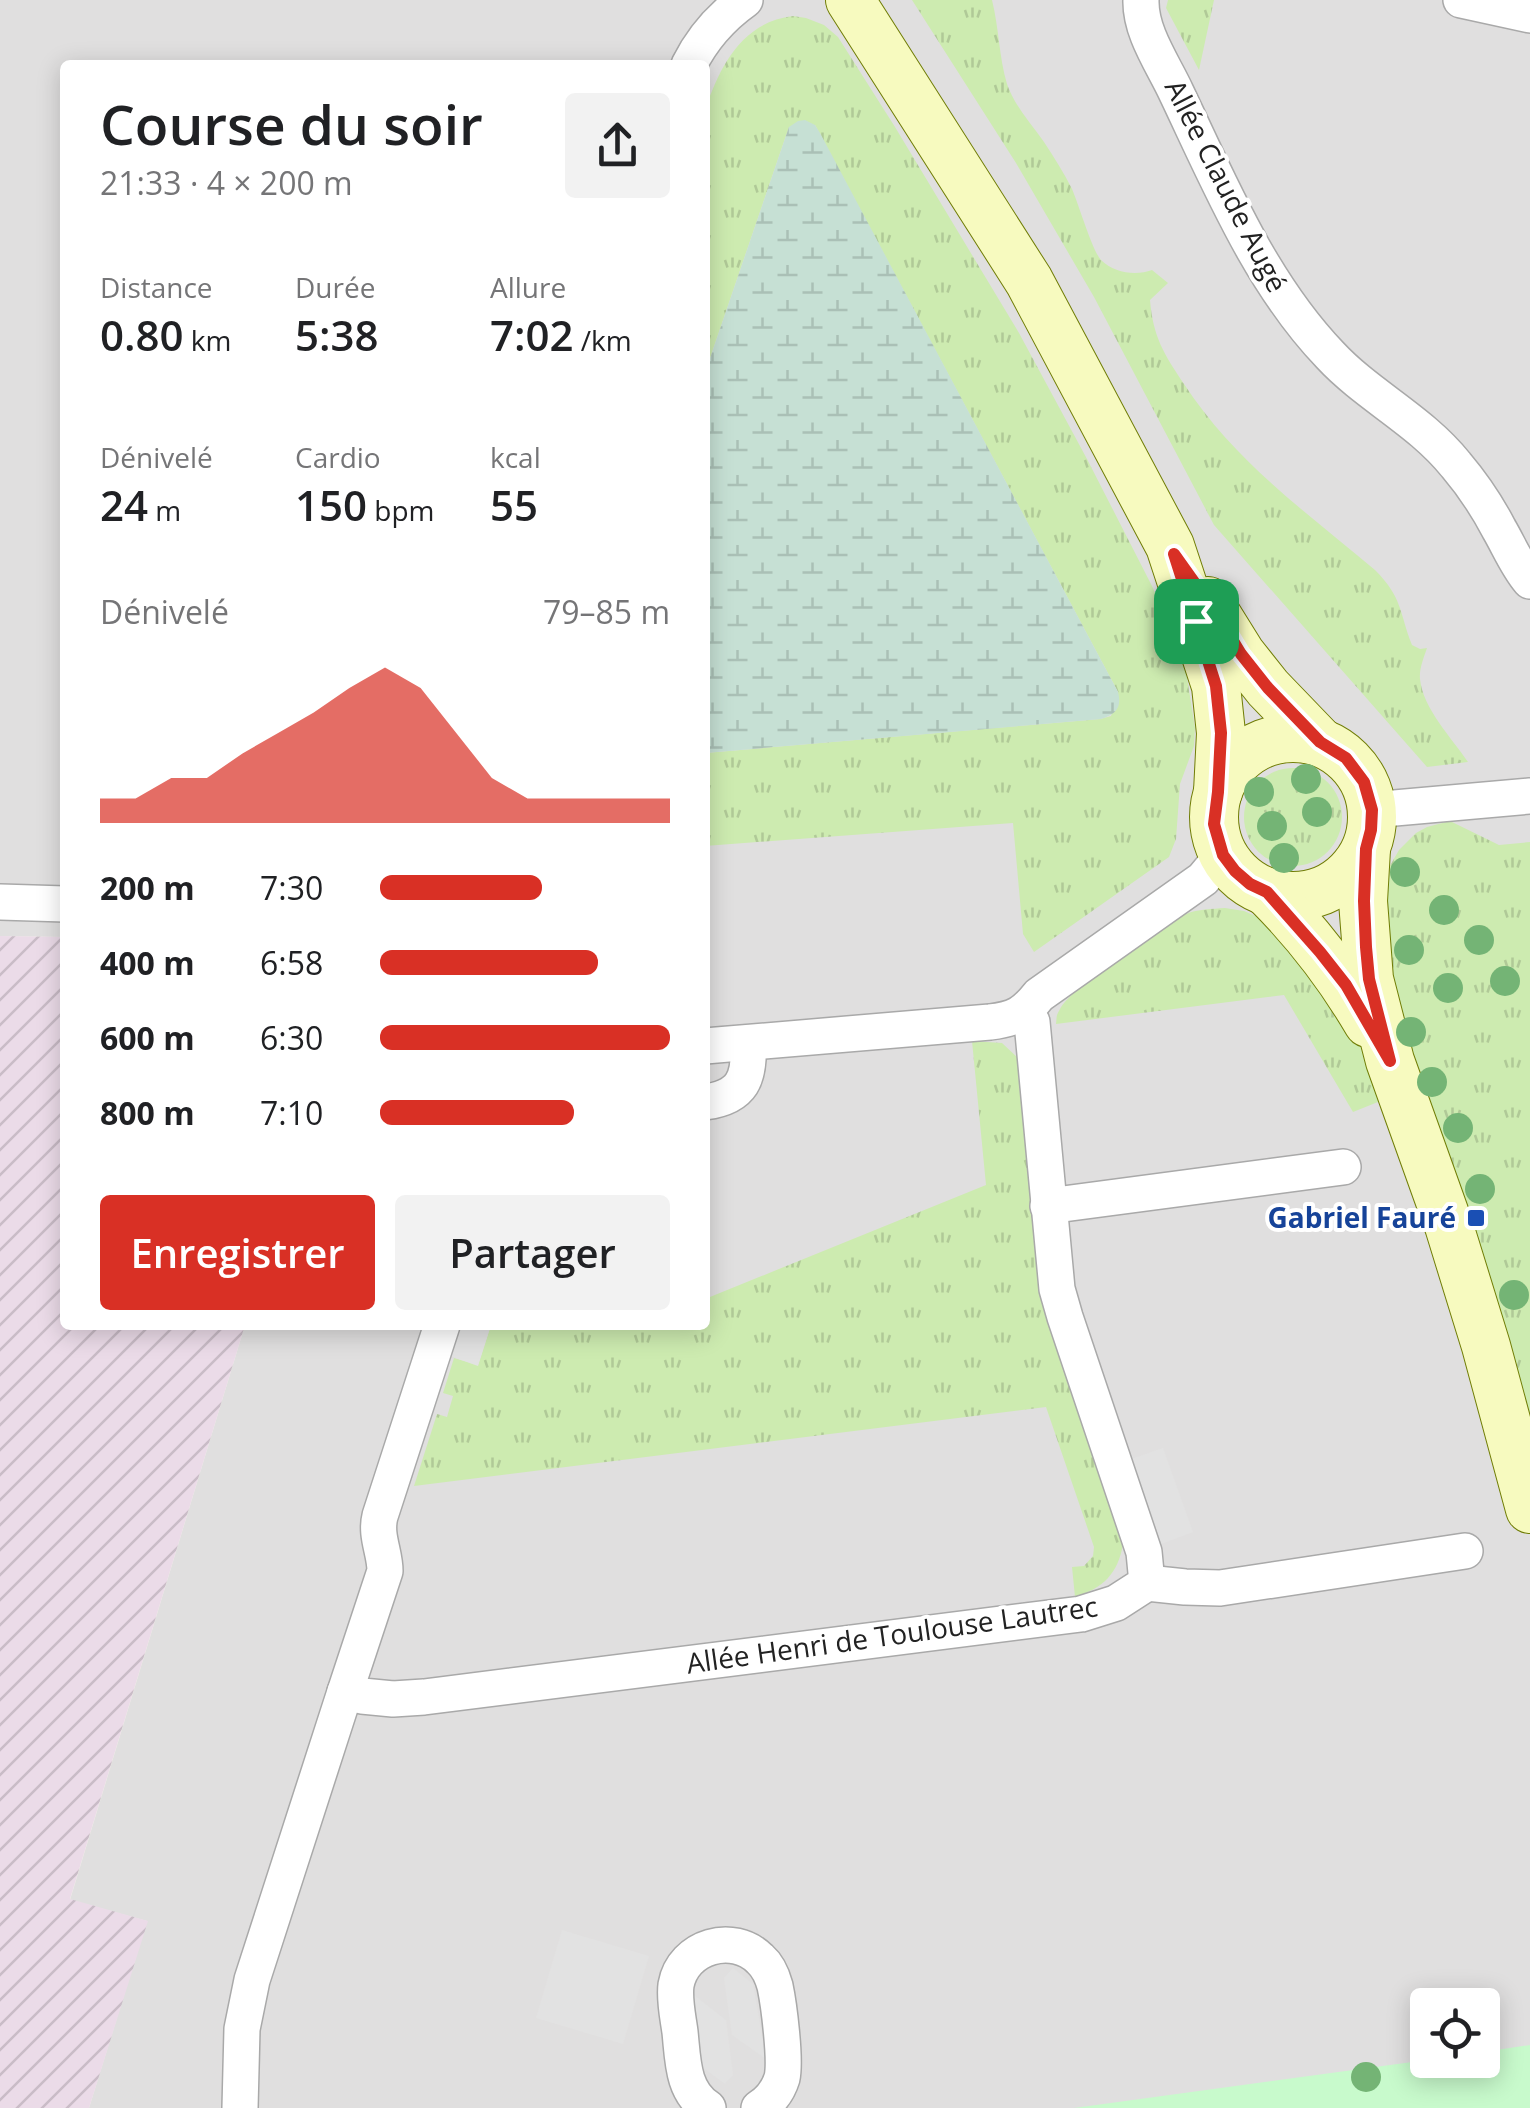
<!DOCTYPE html>
<html lang="fr">
<meta charset="utf-8">
<style>
:root{--surface:#fff;--page:#f2f2f2;--text:#202124;--muted:#757577;--accent:#d93025}
body{margin:0;font-family:"Open Sans",sans-serif;background:var(--page);color:var(--text);height:100vh;display:flex;flex-direction:column;font-size:38px;white-space:nowrap}
*{box-sizing:border-box;margin:0}
p{font-size:32px;color:var(--muted)}
.icon{flex:none;width:55px;height:55px;fill:none;stroke:currentColor;stroke-width:2;stroke-linecap:round;stroke-linejoin:round}
.map{position:relative;flex:1;overflow:hidden}
.drawer{position:absolute;left:60px;top:60px;width:650px;height:1270px;display:flex;flex-direction:column;background:var(--surface);border-radius:10px;box-shadow:0 5px 25px #0003}
.drawer>*{flex:none}
.buttons{position:absolute;left:1410px;top:1988px;display:grid;gap:20px}
.buttons a{display:grid;place-items:center;width:90px;height:90px;border-radius:10px;background:var(--surface);box-shadow:0 5px 25px #0003;font-size:50px}
.pin{position:absolute;display:grid;place-items:center;width:85px;height:85px;color:#fff;margin:-42px;border-radius:20px;box-shadow:0 5px 15px #0006}
.round{display:grid;place-items:center;flex:none;width:105px;height:105px;border-radius:10px;background:var(--page)}
.summary{display:flex;align-items:center;justify-content:space-between;height:170px;padding:0 40px}
h1{font-size:55px;font-weight:600;line-height:75px}
.metrics{display:grid;grid-template-columns:repeat(3,1fr);gap:15px;height:170px;padding:10px 40px}
.metrics div{display:grid;align-content:center}
.metrics b{font-size:42px;font-weight:600}
.metrics small{font-size:28px;font-weight:400}
.metrics p{font-size:28px}
.chart{height:280px;padding:20px 40px}
.chart p{display:flex;justify-content:space-between}
.chart svg{width:100%;height:180px;margin-top:10px;fill:var(--accent);opacity:.7}
.action{display:flex;gap:20px;margin-top:auto;padding:20px 40px}
.action a{flex:1;height:115px;border-radius:10px;background:var(--accent);color:#fff;font-size:40px;font-weight:600;line-height:115px;text-align:center}
.action a+a{background:var(--page);color:var(--text)}
ul{padding:0 40px;list-style:none;font-size:32px}
li{display:grid;grid-template-columns:160px 120px 1fr;align-items:center;height:75px}
li i{height:25px;border-radius:12px;background:var(--accent)}
.map>svg:first-child{display:block}
.residential{fill:#e0dfdf;fill-rule:evenodd}
.industrial{fill:url(#industrial-furrows)}
.grass{fill:url(#grass-tufts)}
.wetland{fill:url(#wetland-marsh)}
.park{fill:#c8facc}
.parking{fill:#e2e2e2}
.lines{fill:none;stroke-linecap:round;stroke-linejoin:round}
.street-casing{stroke:#a9a9a9;stroke-width:38}
.secondary-casing{stroke:#707d05;stroke-width:50}
.street{stroke:#fff;stroke-width:35}
.secondary{stroke:#f7fabf;stroke-width:48}
.tree{fill:#74b475}
.route-casing{stroke:#fff;stroke-width:20}
.route{stroke:#d93025;stroke-width:12}
.transit-dot{fill:#1a4fb4;stroke:#fff;stroke-width:4}
.labels{text-anchor:middle;stroke-width:8;stroke-linejoin:round;paint-order:stroke}
.street-label{font-size:28px;fill:#222;stroke:#fff}
.transit-label{font-size:28px;font-weight:bold;fill:#164399;stroke:#fff;text-anchor:end}
</style>
<div class="map">
<svg width="1530" height="2108" viewBox="0 0 1530 2108">
<defs>
<pattern id="industrial-furrows" width="10" height="10" patternUnits="userSpaceOnUse" patternTransform="scale(2.5)"><rect width="10" height="10" fill="#ebdbe8"/><path d="M-1 1l2-2M0 10L10 0M9 11l2-2" fill="none" stroke="#c9bcc7"/></pattern>
<pattern id="grass-tufts" width="24" height="20" patternUnits="userSpaceOnUse" patternTransform="scale(2.5)"><rect width="24" height="20" fill="#cdebb0"/><path d="M3 7l-1-3M5 7V3M7 7l1-3M15 17l-1-3M17 17v-4M19 17l1-3" fill="none" stroke="#b0c997"/></pattern>
<pattern id="wetland-marsh" width="20" height="14" patternUnits="userSpaceOnUse" patternTransform="scale(2.5)"><rect width="20" height="14" fill="#c6e0d4"/><path d="M1 5h8M5 5V1M11 12h8M15 12V8" fill="none" stroke="#aac0b6"/></pattern>
</defs>
<rect width="100%" height="100%" fill="#f2efe9"/>
<!-- residential -->
<path class="residential" d="M0 0H1530V2108H89L147 1921 70 1900 245 1325H705V65H65V937L0 936ZM1428 2005H1482V2060H1428Z"/>
<!-- industrial -->
<path class="industrial" d="M0 936 65 937V1325H245L70 1899 148 1921 89 2108H0Z"/>
<!-- grass -->
<g class="grass">
<path d="M912 0H992C999 28 999 57 1007 84 1015 107 1031 123 1044 142 1054 157 1064 173 1072 189 1079 205 1092 250 1101 260 1114 273 1136 276 1152 270L1168 283 1150 300C1153 337 1164 354 1184 384 1235 462 1305 511 1375 570 1403 598 1399 612 1412 645L1420 649 1427 648C1424 657 1419 669 1420 679 1423 709 1452 738 1468 762L1427 767 1214 525 1094 297 1016 163Z"/>
<path d="M1168 0H1214L1199 70 1166 8Z"/>
<path d="M793 16 806 18 824 25 838 37 895 127 1019 333 1087 459 1152 586 1176 640 1186 671 1195 728 1194 746 1180 784 1176 839 1169 857 1034 952 1023 934 1013 823 705 846V753L1100 719 1111 716 1118 692 815 125 789 127 705 373V110C720 66 742 22 793 16Z"/>
<circle cx="1293" cy="817" r="49"/>
<path d="M1450 821 1499 845 1530 842V1424L1390 996 1384 876 1399 850 1416 833 1427 827Z"/>
<path d="M1225 908 1244 911 1260 918 1339 1005 1363 1048 1383 1100 1353 1112 1284 995 1056 1024C1057 1015 1056 1016 1060 1009 1073 986 1160 925 1186 914 1198 909 1212 909 1225 908Z"/>
<path d="M972 1041 1002 1043 1019 1059 1123 1544C1118 1574 1103 1588 1075 1597L1072 1567 1084 1566 1093 1556 1094 1547 1046 1407 414 1486 437 1414 447 1417 453 1396 443 1393 454 1358 478 1365 491 1325H531L532 1328 566 1325H705V1299L986 1185Z"/>
</g>
<!-- wetland -->
<path class="wetland" d="M805 120 815 125 820 133 1118 692C1122 708 1116 714 1101 719L705 753V373L789 127 798 121Z"/>
<!-- park -->
<path class="park" d="M1530 2045V2108H1074L1427 2060H1482L1483 2052Z"/>
<!-- parking -->
<g class="parking">
<path d="M460 1325H491L478 1366 450 1356Z"/>
<path d="M1163 1448 1193 1532 1161 1544 1131 1459Z"/>
<path d="M562 1930 649 1956 623 2044 536 2018Z"/>
<path d="M733 1968 753 1984 766 2059 732 2035 724 1978Z"/>
<path d="M694 1995 726 2020 733 2075 725 2084 702 2067Z"/>
</g>
<g class="lines">
<!-- street casing -->
<g class="street-casing">
<g id="street">
<path d="M1141 0C1140 32 1163 64 1176 92 1219 182 1260 282 1330 355 1368 396 1420 420 1456 465 1473 485 1487 506 1499 529 1509 546 1517 566 1530 581"/>
<path d="M1461 0 1530 15"/>
<path d="M689 65C702 39 721 17 745 0"/>
<path d="M1372 810 1530 796"/>
<path d="M0 902 65 904"/>
<path d="M705 1046 990 1022C1015 1019 1024 1014 1039 995L1203 879 1223 855"/>
<path d="M705 1102C743 1097 750 1078 748 1043"/>
<path d="M1048 1206 1343 1167"/>
<path d="M442 1325 380 1516C375 1536 385 1552 385 1571L345 1692 362 1696 393 1699 424 1697 1081 1614 1116 1603 1147 1583 1144 1552 1065 1317 1057 1289 1032 1022 1025 1012"/>
<path d="M1147 1583 1185 1587 1220 1588 1465 1551"/>
<path d="M240 2108 242 2029 252 1980 345 1692"/>
<path d="M708 2108C682 2091 683 2060 680 2032 678 2017 674 2000 676 1985 683 1946 733 1932 760 1959 768 1966 772 1975 775 1986 779 2005 786 2060 782 2078 778 2091 770 2101 759 2108"/>
</g>
</g>
<!-- secondary casing -->
<g class="secondary-casing">
<g id="secondary">
<path d="M850 0 1029 281 1170 546 1216 686 1221 733 1218 792"/>
<path d="M1208 601 1241 654 1268 688 1320 742"/>
<circle cx="1293" cy="817" r="79"/>
<path d="M1366 849 1363 901 1369 979 1390 1061 1449 1226 1486 1346 1530 1509"/>
<path d="M1267 892C1307 932 1340 975 1368 1023"/>
</g>
</g>
<!-- street -->
<use href="#street" class="street"/>
<!-- secondary -->
<use href="#secondary" class="secondary"/>
</g>
<!-- trees -->
<g class="tree">
<circle cx="1306" cy="779" r="15"/>
<circle cx="1259" cy="792" r="15"/>
<circle cx="1317" cy="812" r="15"/>
<circle cx="1272" cy="826" r="15"/>
<circle cx="1284" cy="858" r="15"/>
<circle cx="1405" cy="872" r="15"/>
<circle cx="1444" cy="910" r="15"/>
<circle cx="1479" cy="940" r="15"/>
<circle cx="1409" cy="950" r="15"/>
<circle cx="1505" cy="981" r="15"/>
<circle cx="1448" cy="988" r="15"/>
<circle cx="1411" cy="1032" r="15"/>
<circle cx="1432" cy="1082" r="15"/>
<circle cx="1458" cy="1128" r="15"/>
<circle cx="1480" cy="1189" r="15"/>
<circle cx="1514" cy="1295" r="15"/>
<circle cx="1366" cy="2077" r="15"/>
</g>
<g class="lines">
<!-- route casing -->
<g class="route-casing">
<path id="route" d="M1174 554 1216 613 1241 654 1268 688 1320 742 1346 758 1364 782 1372 810 1371 830 1366 849 1364 901 1366 947 1369 979 1390 1061 1346 985 1320 952 1267 892 1250 884 1235 871 1223 855 1214 824 1218 792 1221 733 1216 686Z"/>
</g>
<!-- route -->
<use href="#route" class="route"/>
</g>
<!-- markers -->
<rect class="transit-dot" x="1466" y="1208" width="20" height="20" rx="5"/>
<g class="labels">
<!-- street labels -->
<g class="street-label">
<text transform="translate(1226 186) rotate(63)" y="10">Allée Claude Augé</text>
<text transform="translate(892 1635) rotate(-8)" y="10">Allée Henri de Toulouse Lautrec</text>
</g>
<!-- transit labels -->
<g class="transit-label">
<text x="1456" y="1228">Gabriel Fauré</text>
</g>
</g>
</svg>
<div class="buttons">
<a><svg class="icon" aria-label="locate" viewBox="0 0 24 24"><circle cx="12" cy="12" r="6"/><path d="M12 2v4M12 18v4M2 12h4M18 12h4"/></svg></a>
</div>
<div class="pin" style="left:1196px;top:621px;background:#1e9e55"><svg class="icon" aria-label="arrive" viewBox="0 0 24 24"><path d="M6 21V4h12l-3 4 3 4H6"/></svg></div>
<section class="drawer">
<div class="summary"><div><h1>Course du soir</h1><p>21:33 · 4 × 200 m</p></div><a class="round"><svg class="icon" aria-label="share" viewBox="0 0 24 24"><path d="M12 15V3M7 8l5-5 5 5M5 13v7h14v-7"/></svg></a></div>
<div class="metrics">
<div><p>Distance</p><b>0.80<small> km</small></b></div>
<div><p>Durée</p><b>5:38</b></div>
<div><p>Allure</p><b>7:02<small> /km</small></b></div>
</div>
<div class="metrics">
<div><p>Dénivelé</p><b>24<small> m</small></b></div>
<div><p>Cardio</p><b>150<small> bpm</small></b></div>
<div><p>kcal</p><b>55</b></div>
</div>
<div class="chart"><p><span>Dénivelé</span>79–85 m</p>
<svg viewBox="0 0 160 44" preserveAspectRatio="none"><path d="M0 44V38L10 38L20 33L30 33L40 27L50 22L60 17L70 11L80 6L90 11L100 22L110 33L120 38L130 38L140 38L150 38L160 38V44z"/></svg>
</div>
<ul>
<li><b>200 m</b>7:30<i style="width:56%"></i></li>
<li><b>400 m</b>6:58<i style="width:75%"></i></li>
<li><b>600 m</b>6:30<i style="width:100%"></i></li>
<li><b>800 m</b>7:10<i style="width:67%"></i></li>
</ul>
<div class="action"><a>Enregistrer</a><a>Partager</a></div>
</section>
</div>
